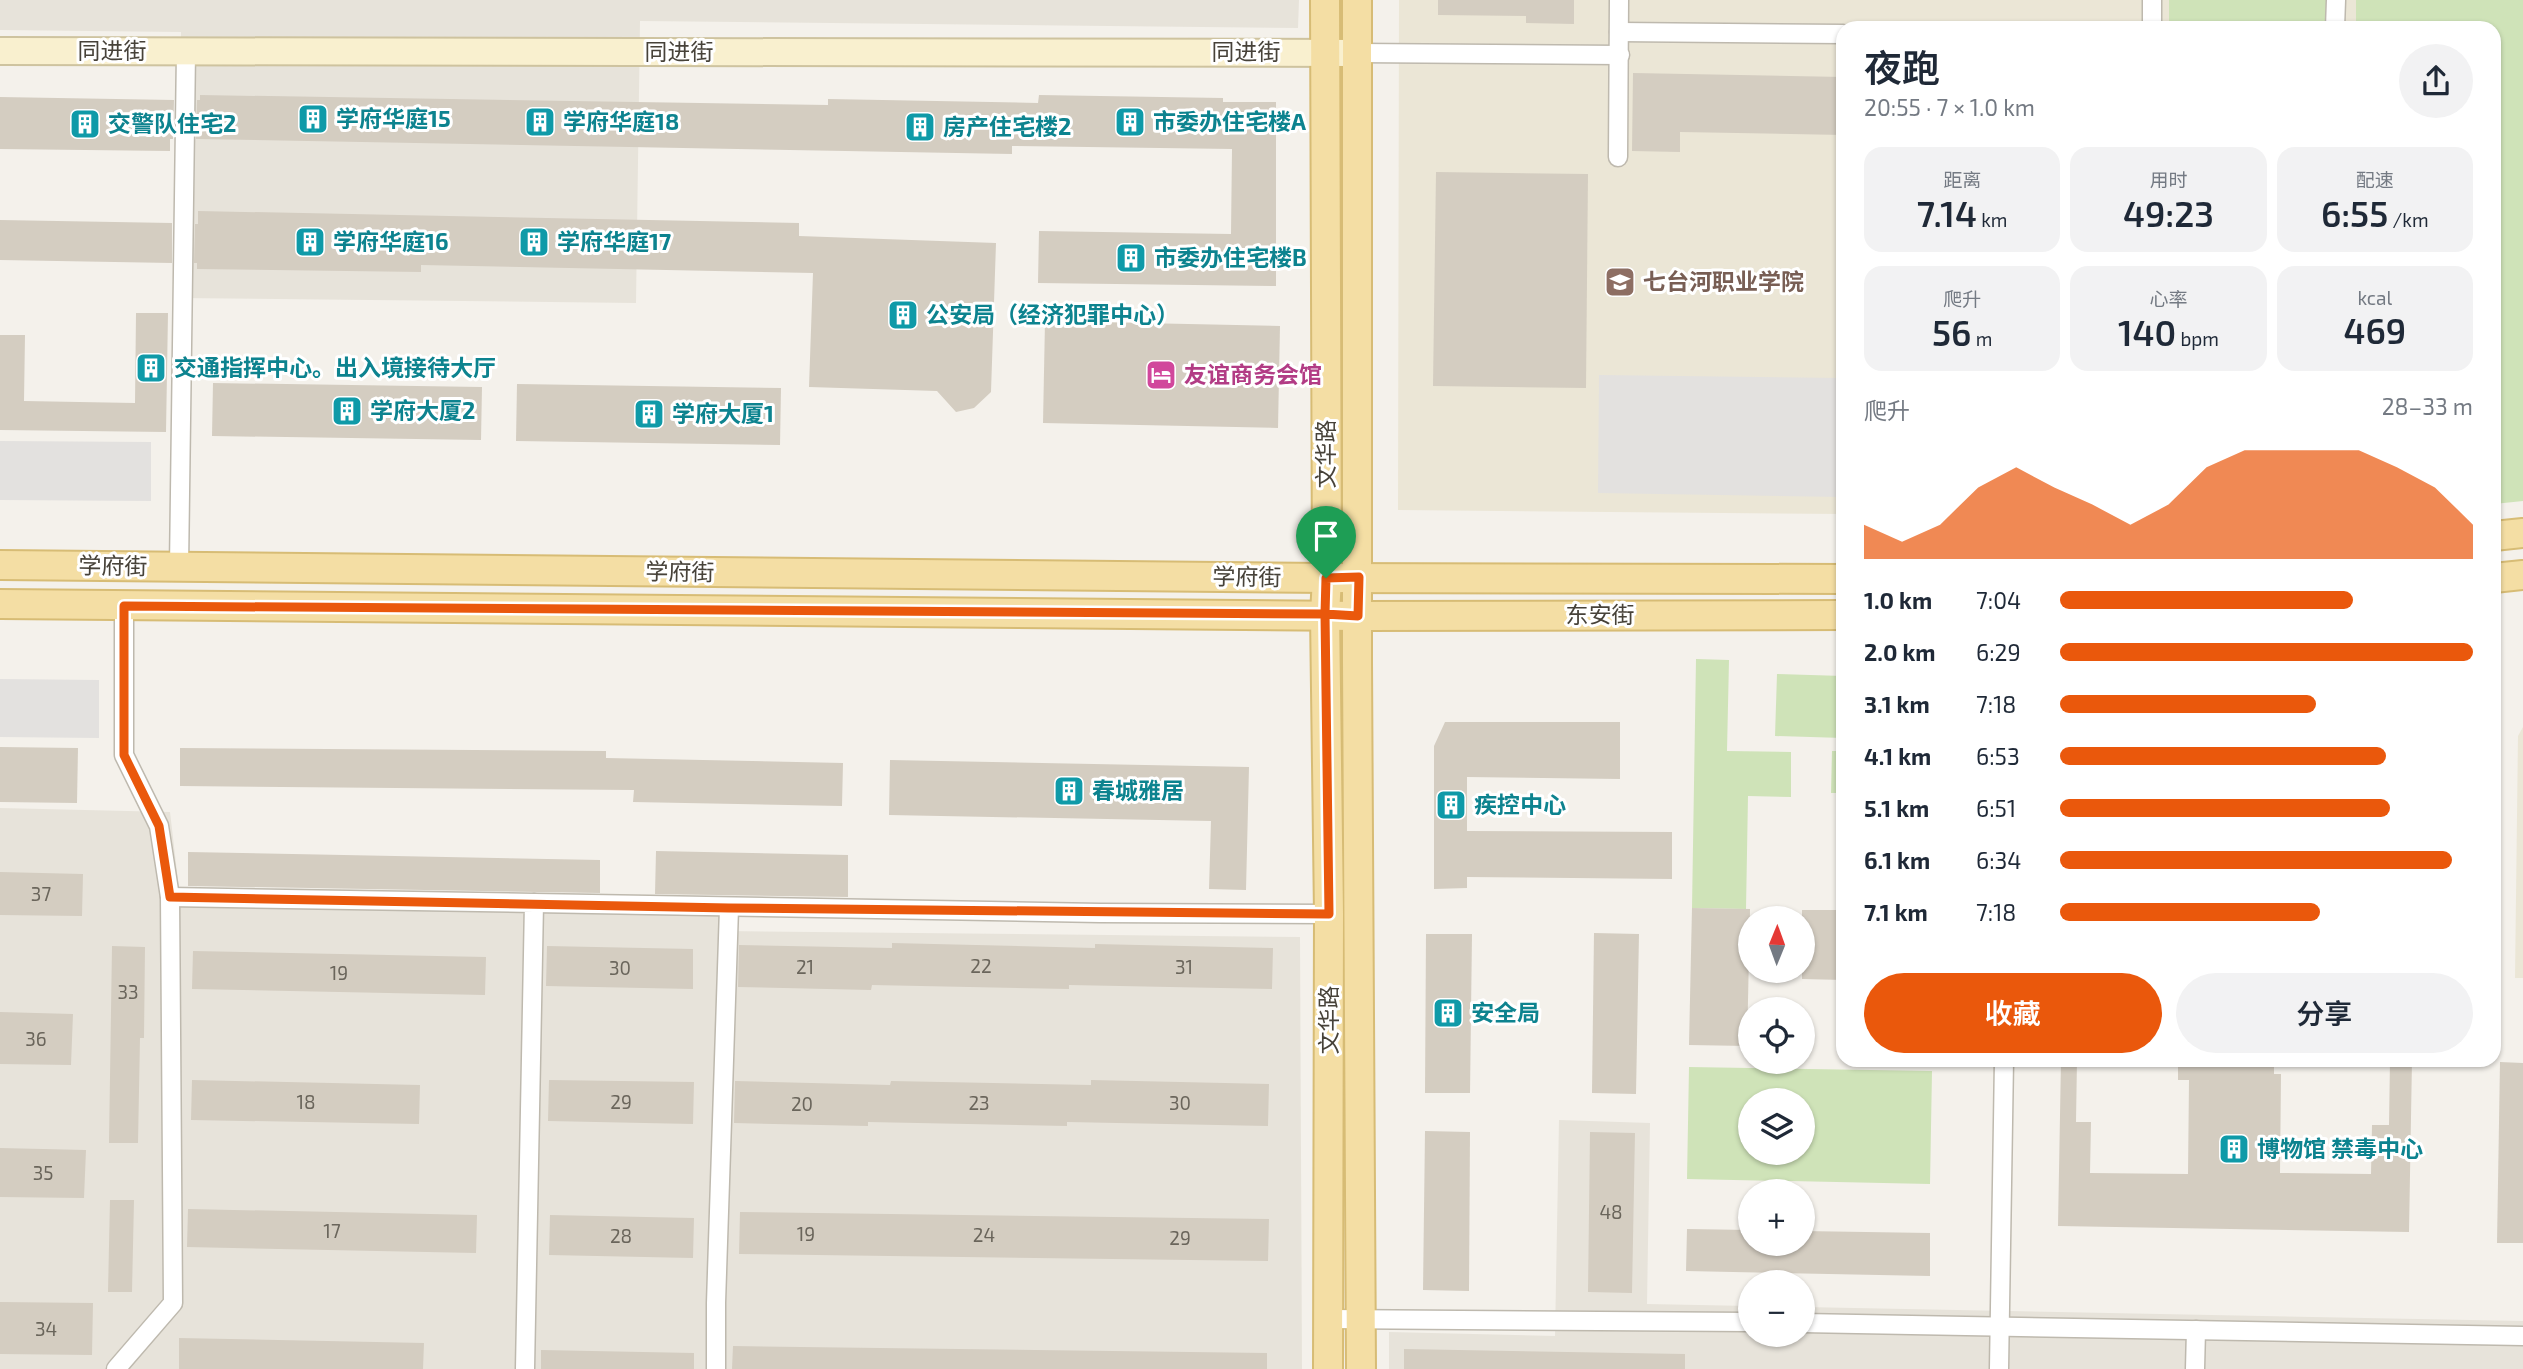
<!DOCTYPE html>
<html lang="zh">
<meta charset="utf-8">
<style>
:root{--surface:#fff;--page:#f2f2f3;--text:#1f2937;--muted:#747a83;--accent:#ea580c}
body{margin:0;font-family:"Exo 2","Noto Sans SC",sans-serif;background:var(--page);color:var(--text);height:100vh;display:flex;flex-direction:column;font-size:26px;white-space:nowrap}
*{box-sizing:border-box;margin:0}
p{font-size:23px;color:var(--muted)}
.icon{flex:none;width:38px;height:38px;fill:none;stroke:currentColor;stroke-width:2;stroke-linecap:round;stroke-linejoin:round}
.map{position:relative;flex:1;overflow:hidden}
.sheet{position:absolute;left:1836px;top:21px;width:665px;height:1046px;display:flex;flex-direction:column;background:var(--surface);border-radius:21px;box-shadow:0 2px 5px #0004}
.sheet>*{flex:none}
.needle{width:46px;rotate:1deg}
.fabs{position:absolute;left:1738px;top:906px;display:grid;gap:14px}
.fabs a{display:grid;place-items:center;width:77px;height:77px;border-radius:50%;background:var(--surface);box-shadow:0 2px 5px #0004;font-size:35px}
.pin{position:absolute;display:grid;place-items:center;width:60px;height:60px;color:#fff;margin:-72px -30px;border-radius:50% 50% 50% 0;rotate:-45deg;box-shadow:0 0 7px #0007}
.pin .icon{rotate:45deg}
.round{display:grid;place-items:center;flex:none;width:74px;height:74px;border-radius:37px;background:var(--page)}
.headline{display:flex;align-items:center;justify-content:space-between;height:119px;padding:0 28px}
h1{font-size:38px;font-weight:600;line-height:52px}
.figures{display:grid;grid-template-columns:repeat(3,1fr);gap:10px;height:119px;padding:7px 28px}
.figures div{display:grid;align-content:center;border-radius:18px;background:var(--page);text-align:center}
.figures b{font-size:35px;font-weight:600}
.figures small{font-size:19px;font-weight:400}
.figures p{font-size:19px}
.chart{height:196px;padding:14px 28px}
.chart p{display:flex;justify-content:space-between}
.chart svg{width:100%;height:126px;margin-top:7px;fill:var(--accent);opacity:.7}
.cta{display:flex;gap:14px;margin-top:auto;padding:14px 28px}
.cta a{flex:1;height:80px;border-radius:42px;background:var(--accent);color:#fff;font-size:28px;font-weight:600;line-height:80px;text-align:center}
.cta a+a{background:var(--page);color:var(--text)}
ul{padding:0 28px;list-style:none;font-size:23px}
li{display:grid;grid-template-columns:112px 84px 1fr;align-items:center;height:52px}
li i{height:18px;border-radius:9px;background:var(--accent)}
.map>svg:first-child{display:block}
.residential{fill:#e7e3da}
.education{fill:#ebe6d6}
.green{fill:#cfe3b8;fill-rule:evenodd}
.parking{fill:#e3e1df}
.building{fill:#d4cdc1}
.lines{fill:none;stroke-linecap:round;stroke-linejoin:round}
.street-casing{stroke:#beb9ae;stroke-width:21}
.secondary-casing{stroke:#cec39f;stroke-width:30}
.primary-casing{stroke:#d7bc75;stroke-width:32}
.street{stroke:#fff;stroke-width:18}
.secondary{stroke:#f9f0cf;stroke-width:26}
.primary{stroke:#f4dea4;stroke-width:28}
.route-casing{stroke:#fff;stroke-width:14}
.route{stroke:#ea580c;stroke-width:9}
.labels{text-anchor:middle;stroke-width:6;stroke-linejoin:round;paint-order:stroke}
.number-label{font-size:19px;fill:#6a655b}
.street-label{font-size:23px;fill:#474239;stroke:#fff}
.culture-label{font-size:23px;font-weight:bold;fill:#0d838f;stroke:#fff;text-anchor:start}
.education-label{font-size:23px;font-weight:bold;fill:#785e54;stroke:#fff;text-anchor:start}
.hotel-label{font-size:23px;font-weight:bold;fill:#b23c85;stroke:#fff;text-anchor:start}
</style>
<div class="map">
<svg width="2523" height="1369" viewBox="0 0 2523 1369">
<rect width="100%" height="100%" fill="#f4f1eb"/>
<!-- residential -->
<g class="residential">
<path d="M0 0H1299L1298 28 640 21 636 303 178 298 181 32 0 30Z"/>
<path d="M0 808 170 812 181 906 722 913 717 1369H0Z"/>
<path d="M725 931 1300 937 1302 1369H724Z"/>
<path d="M1559 1120 1650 1123 1647 1304 1750 1306V1335H1802L1803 1307 2523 1321V1369H1389V1332L1555 1336Z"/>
</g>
<!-- education -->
<g class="education">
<path d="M1399 0H2356V28H1843V514L1398 510Z"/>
<path d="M2523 727V978H2515L2518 736Z"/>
</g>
<!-- green -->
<g class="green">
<rect x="2169" y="0" width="157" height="28"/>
<path d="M2356 0H2523V501L2494 504V28H2356Z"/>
<path d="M1696 659 1729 660 1727 751 1791 752V797L1748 796 1746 909 1692 908Z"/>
<path d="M1777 674 1843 676V738L1775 736Z"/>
<path d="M1832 751H1843V793H1831Z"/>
<path d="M1689 1067 1932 1071 1930 1184 1687 1179ZM1750 1101H1802V1153H1750Z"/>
</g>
<!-- parking -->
<g class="parking">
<path d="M1599 375 1843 378V497L1598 493Z"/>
<path d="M0 441 151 442V501L0 500Z"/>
<path d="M0 679 99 680V738L0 737Z"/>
</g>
<!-- building -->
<g class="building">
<path d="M1438 0H1574V24L1526 23V16L1438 15Z"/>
<path d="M1633 73 1843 77V135L1680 132V152L1632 151Z"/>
<path d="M200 95 828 105V99L1038 103 1039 95 1223 98V102H1276V286L1038 283 1039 231 1231 234 1232 149 1012 146V154L196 139 197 100H200Z"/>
<path d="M0 97 174 100 173 139H170V151L0 149Z"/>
<path d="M1436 172 1588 174 1586 388 1433 386Z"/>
<path d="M198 211 799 223V236L996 243 991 392 974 408 956 412 937 391 809 387 813 273 421 265V272L197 269V263H194L195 224H198Z"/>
<path d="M0 220 172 223V263L0 260Z"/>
<path d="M136 313H168L166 432 0 430V335H25L24 401 135 403Z"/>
<path d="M1045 321 1280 326 1278 428 1043 423Z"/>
<path d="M213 383 482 387 481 440 212 436Z"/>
<path d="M517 384 781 388 780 445 516 441Z"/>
<path d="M1445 722H1620V779L1467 777V831L1672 832V879L1467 877V888L1434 889V746Z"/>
<path d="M0 747 78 748 77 803 0 802Z"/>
<path d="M180 748 606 751V758L843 763 842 806 633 802 634 790 180 786Z"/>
<path d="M890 760 1249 767 1246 890 1209 889 1211 821 889 815Z"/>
<path d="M656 851 848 855V897L655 894Z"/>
<path d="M188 852 600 860V893L188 886Z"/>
<path d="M0 872 83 874 82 916 0 915Z"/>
<path d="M1692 908 1750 909 1747 1046 1689 1045Z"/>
<path d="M1802 910H1843V980L1802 979Z"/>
<path d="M1594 933 1639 934 1636 1094 1592 1093Z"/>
<path d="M1426 934H1472L1470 1093H1425Z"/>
<path d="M892 943 1095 948V944L1273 948 1272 989 1069 985V989L872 985 871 990 738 987 739 945 892 948Z"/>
<path d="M112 946 145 947 144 1038H140L138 1143H109Z"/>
<path d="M547 946 693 949V989L546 986Z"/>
<path d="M193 951 486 957 485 995 192 989Z"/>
<path d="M0 1012 73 1014 71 1065 0 1064Z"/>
<path d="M2061 1060H2077L2076 1122H2091L2090 1173 2188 1174 2189 1080H2178V1060H2274V1074H2281L2280 1173 2371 1174 2372 1125H2389L2390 1060H2412L2409 1232 2058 1226Z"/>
<path d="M2500 1062 2523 1063V1243H2497Z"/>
<path d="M192 1080 420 1085 419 1124 191 1120Z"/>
<path d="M549 1080 694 1082 693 1124 548 1121Z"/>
<path d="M1091 1080 1269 1084 1268 1126 1067 1122V1126L868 1122V1126L734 1123 735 1081 890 1085 891 1081 1091 1085Z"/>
<path d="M1425 1131 1470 1132 1469 1291 1423 1290Z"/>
<path d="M1590 1132 1635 1133 1632 1293 1588 1292Z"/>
<path d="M0 1148 86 1150 84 1198 0 1197Z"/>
<path d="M110 1200H134L132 1292H108Z"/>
<path d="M188 1209 477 1215 476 1253 187 1247Z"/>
<path d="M740 1212 1269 1219 1268 1261 739 1254Z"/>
<path d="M550 1215 694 1218 693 1258 549 1255Z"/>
<path d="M1687 1229 1750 1230V1244H1802V1231L1930 1233V1276L1686 1271Z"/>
<path d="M0 1302 93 1303 92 1355 0 1354Z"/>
<path d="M179 1338 424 1343 423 1369H179Z"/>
<path d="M733 1346 1267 1353V1369H732Z"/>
<path d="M1404 1349 1685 1354V1369H1404Z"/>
<path d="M541 1350 694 1353V1369H541Z"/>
</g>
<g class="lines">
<!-- street casing -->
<g class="street-casing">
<g id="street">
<path d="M2152 28V0"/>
<path d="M2335 28 2336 0"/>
<path d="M1619 32 1843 34"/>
<path d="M1357 53 1620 55"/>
<path d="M1618 157 1619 0"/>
<path d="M179 567 186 51"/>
<path d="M170 897 534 903 525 1369"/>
<path d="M534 903 1100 913 1329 914"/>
<path d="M1328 1319 1750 1322"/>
<path d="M1802 1323 2523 1336"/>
<path d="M116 1369 173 1303 170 897 159 826 124 755V606"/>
<path d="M716 1369V1303L729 908"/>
<path d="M1999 1369 2004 1060"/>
<path d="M2195 1369 2196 1330"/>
</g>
</g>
<!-- secondary casing -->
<g class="secondary-casing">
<path id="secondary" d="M0 51 1357 53"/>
</g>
<!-- primary casing -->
<g class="primary-casing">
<g id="primary">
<path d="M1325 0 1327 578 1325 614 1329 914 1328 1369"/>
<path d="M1357 0V662L1361 1369"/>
<path d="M2494 536 2523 533"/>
<path d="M0 565 1327 578 1843 579"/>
<path d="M2494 578 2523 575"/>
<path d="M0 604 1358 616 1843 615"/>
</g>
</g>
<!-- street -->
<use href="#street" class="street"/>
<!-- secondary -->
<use href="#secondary" class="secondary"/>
<!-- primary -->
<use href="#primary" class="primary"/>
</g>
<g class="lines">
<!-- route casing -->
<g class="route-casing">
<path id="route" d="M1326 578 1325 614 124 606V755L159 826 170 897 729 908 1329 914 1325 614 1358 616 1359 577 1326 578"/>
</g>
<!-- route -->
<use href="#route" class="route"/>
</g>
<!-- icons -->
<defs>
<g id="building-square" transform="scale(1.575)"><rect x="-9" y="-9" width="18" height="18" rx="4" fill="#0f9aa8" stroke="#fff"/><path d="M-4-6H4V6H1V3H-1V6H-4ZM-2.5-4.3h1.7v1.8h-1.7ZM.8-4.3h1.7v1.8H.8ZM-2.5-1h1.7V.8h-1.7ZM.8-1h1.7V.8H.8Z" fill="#fff"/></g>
<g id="university-square" transform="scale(1.575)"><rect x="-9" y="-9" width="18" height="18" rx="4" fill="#8d6e63" stroke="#fff"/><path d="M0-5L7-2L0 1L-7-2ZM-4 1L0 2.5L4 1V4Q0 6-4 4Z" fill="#fff"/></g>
<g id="hotel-square" transform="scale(1.575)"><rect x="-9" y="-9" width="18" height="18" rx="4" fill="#d1479c" stroke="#fff"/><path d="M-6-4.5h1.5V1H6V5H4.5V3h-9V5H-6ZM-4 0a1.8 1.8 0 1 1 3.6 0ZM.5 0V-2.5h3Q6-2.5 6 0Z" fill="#fff"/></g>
</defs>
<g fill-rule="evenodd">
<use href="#building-square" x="313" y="119"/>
<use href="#building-square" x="540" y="122"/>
<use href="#building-square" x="1130" y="122"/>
<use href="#building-square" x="85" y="124"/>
<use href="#building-square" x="920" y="127"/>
<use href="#building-square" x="310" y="242"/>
<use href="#building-square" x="534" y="242"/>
<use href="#building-square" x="1131" y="258"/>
<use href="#university-square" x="1620" y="282"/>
<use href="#building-square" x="903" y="315"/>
<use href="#building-square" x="151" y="368"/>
<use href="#hotel-square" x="1161" y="375"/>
<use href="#building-square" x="347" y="411"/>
<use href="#building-square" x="649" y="414"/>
<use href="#building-square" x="1069" y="791"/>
<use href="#building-square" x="1451" y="805"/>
<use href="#building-square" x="1448" y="1013"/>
<use href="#building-square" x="2234" y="1149"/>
</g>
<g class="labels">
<!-- number labels -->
<g class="number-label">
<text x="41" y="901">37</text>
<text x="981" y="973">22</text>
<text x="805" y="974">21</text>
<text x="1184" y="974">31</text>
<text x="620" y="975">30</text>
<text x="339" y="980">19</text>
<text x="128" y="999">33</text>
<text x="36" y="1046">36</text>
<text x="306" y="1109">18</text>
<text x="621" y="1109">29</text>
<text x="979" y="1110">23</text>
<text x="1180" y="1110">30</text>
<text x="802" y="1111">20</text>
<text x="43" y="1180">35</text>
<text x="1611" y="1219">48</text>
<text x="332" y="1238">17</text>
<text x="806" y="1241">19</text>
<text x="984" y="1242">24</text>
<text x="621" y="1243">28</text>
<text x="1180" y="1245">29</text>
<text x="46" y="1336">34</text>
</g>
<!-- street labels -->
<g class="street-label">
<text x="112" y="59">同进街</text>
<text x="679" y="60">同进街</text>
<text x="1246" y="60">同进街</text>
<text transform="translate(1326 454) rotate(-90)" y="8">文华路</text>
<text transform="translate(113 566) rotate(1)" y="8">学府街</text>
<text transform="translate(680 572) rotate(1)" y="8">学府街</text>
<text transform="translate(1247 577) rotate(1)" y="8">学府街</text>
<text x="1600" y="623">东安街</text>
<text transform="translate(1329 1020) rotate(-90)" y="8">文华路</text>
</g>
<!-- culture labels -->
<g class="culture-label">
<text x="336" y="127">学府华庭15</text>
<text x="563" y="130">学府华庭18</text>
<text x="1153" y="130">市委办住宅楼A</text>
<text x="108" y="132">交警队住宅2</text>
<text x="943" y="135">房产住宅楼2</text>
<text x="333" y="250">学府华庭16</text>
<text x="557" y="250">学府华庭17</text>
<text x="1154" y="266">市委办住宅楼B</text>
<text x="926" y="323">公安局（经济犯罪中心）</text>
<text x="174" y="376">交通指挥中心。出入境接待大厅</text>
<text x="370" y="419">学府大厦2</text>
<text x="672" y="422">学府大厦1</text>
<text x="1092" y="799">春城雅居</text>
<text x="1474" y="813">疾控中心</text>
<text x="1471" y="1021">安全局</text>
<text x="2257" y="1157">博物馆 禁毒中心</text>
</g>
<!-- education labels -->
<g class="education-label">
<text x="1643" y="290">七台河职业学院</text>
</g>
<!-- hotel labels -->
<g class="hotel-label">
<text x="1184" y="383">友谊商务会馆</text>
</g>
</g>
</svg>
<div class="fabs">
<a><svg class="needle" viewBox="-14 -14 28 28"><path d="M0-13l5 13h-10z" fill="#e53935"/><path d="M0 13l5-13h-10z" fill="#747a83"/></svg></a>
<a><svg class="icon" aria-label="locate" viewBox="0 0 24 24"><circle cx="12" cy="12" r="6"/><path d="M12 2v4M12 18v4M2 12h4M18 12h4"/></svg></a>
<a><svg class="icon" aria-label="layers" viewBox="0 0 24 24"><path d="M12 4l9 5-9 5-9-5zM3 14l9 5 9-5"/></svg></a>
<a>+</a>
<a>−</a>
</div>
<div class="pin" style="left:1326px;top:578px;background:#1e9e55"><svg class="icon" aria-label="arrive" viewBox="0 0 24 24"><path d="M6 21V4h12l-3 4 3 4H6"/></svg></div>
<section class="sheet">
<div class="headline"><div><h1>夜跑</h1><p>20:55 · 7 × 1.0 km</p></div><a class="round"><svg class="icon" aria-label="share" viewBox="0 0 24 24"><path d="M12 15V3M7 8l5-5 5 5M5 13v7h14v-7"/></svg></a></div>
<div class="figures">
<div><p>距离</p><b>7.14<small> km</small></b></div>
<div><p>用时</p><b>49:23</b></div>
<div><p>配速</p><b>6:55<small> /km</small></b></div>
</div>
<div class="figures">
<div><p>爬升</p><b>56<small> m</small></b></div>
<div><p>心率</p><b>140<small> bpm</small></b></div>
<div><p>kcal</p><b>469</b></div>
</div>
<div class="chart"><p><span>爬升</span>28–33 m</p>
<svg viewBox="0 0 160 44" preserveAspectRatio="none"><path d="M0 44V32L10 38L20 32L30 19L40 12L50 19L60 25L70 32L80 25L90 12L100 6L110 6L120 6L130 6L140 12L150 19L160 32V44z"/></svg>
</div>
<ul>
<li><b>1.0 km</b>7:04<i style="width:71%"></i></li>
<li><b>2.0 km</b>6:29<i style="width:100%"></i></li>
<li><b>3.1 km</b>7:18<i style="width:62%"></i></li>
<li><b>4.1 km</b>6:53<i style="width:79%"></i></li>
<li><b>5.1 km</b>6:51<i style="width:80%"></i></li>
<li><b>6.1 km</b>6:34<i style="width:95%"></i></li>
<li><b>7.1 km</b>7:18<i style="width:63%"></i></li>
</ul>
<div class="cta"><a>收藏</a><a>分享</a></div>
</section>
</div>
